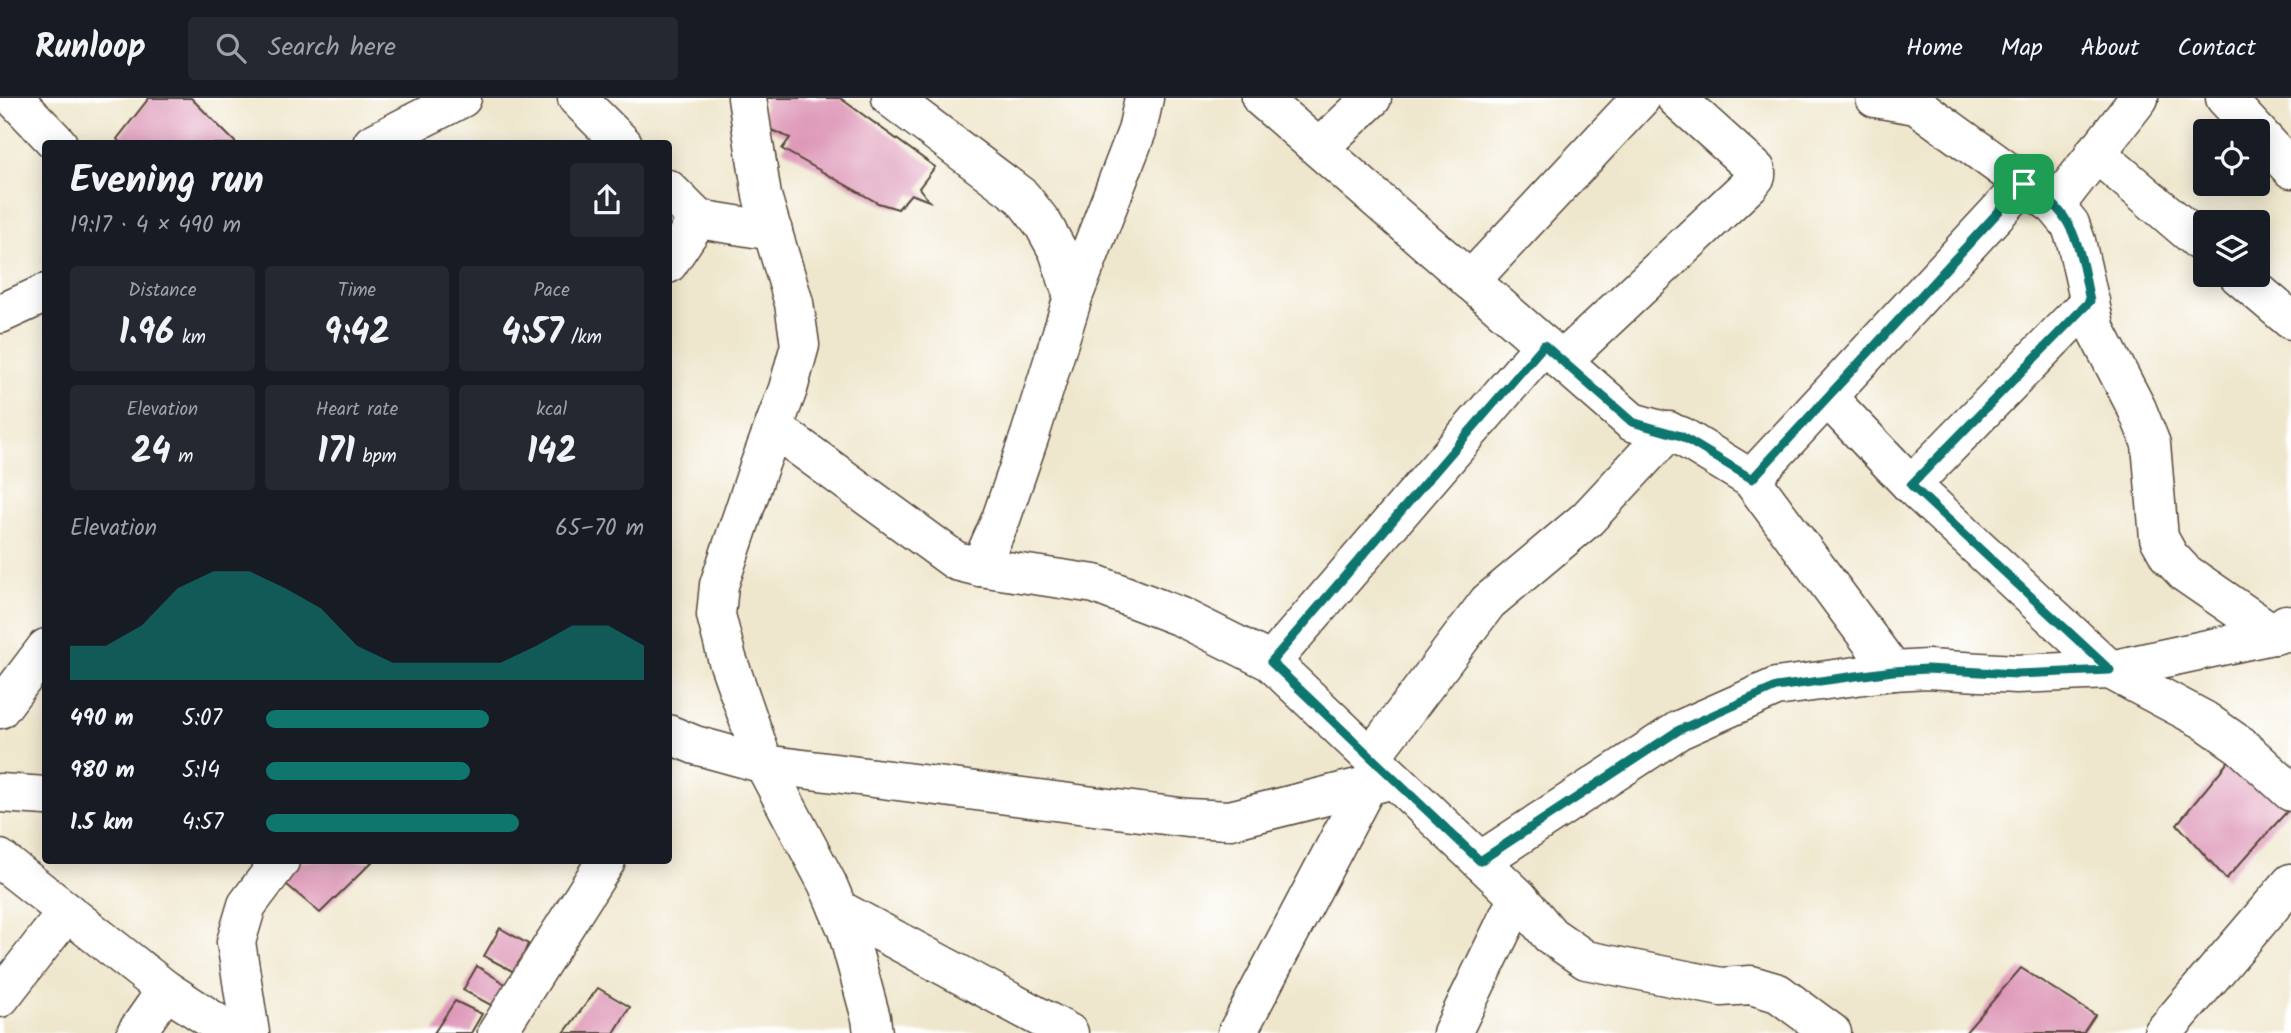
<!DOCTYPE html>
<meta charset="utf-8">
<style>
:root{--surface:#171b24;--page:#242831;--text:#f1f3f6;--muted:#9ea1a6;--line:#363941;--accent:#0f766e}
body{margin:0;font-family:Kalam,sans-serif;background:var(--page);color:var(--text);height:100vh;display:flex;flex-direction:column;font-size:26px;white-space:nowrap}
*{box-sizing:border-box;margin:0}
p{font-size:23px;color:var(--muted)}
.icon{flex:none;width:38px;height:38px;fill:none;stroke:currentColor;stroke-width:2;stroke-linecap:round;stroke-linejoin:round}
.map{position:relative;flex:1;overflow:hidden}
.side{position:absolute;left:42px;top:42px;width:630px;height:724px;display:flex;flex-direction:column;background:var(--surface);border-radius:7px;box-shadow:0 4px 18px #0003}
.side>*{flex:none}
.controls{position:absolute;left:2193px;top:21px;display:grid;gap:14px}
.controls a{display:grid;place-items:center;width:77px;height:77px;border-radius:7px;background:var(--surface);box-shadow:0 4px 18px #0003;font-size:35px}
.pin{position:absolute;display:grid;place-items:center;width:60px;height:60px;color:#fff;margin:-30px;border-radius:14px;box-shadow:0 4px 10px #0006}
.round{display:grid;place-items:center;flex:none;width:74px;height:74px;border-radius:7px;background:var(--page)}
.summary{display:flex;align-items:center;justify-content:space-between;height:119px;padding:0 28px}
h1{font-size:38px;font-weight:800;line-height:52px}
.metrics{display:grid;grid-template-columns:repeat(3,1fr);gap:10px;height:119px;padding:7px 28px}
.metrics div{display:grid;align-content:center;border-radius:7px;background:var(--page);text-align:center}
.metrics b{font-size:35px;font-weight:800}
.metrics small{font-size:19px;font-weight:400}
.metrics p{font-size:19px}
.chart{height:196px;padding:14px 28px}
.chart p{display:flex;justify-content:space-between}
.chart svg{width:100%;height:126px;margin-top:7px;fill:var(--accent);opacity:.7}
ul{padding:0 28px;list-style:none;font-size:23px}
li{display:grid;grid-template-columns:112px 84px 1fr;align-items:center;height:52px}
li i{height:18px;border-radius:9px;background:var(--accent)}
header{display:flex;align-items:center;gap:42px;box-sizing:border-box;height:98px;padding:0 35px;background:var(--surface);border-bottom:2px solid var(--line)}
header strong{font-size:33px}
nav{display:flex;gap:38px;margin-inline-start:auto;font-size:24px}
.search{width:490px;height:63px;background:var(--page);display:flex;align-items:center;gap:18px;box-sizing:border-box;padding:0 24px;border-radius:7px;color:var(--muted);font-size:26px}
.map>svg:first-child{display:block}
.building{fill:#de99b8}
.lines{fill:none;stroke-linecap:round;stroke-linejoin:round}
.minor-casing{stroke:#564638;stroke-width:41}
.minor{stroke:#fff;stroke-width:38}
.route-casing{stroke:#fff;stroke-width:14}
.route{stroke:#0f766e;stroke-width:9}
</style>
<header>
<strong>Runloop</strong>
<div class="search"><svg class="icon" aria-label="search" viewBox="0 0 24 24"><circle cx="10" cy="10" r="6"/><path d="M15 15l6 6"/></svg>Search here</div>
<nav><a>Home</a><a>Map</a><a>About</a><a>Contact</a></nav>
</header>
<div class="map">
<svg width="2291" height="935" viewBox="0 0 2291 935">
<rect width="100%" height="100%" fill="#fff"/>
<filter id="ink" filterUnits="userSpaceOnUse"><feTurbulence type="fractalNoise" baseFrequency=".0143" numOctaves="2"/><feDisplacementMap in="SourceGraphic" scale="14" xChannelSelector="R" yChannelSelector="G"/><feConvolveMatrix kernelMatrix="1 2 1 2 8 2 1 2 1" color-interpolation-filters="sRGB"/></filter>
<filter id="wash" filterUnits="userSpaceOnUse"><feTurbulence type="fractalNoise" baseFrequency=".00686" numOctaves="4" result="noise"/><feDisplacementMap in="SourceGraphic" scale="28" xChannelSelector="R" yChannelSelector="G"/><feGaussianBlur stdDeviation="1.57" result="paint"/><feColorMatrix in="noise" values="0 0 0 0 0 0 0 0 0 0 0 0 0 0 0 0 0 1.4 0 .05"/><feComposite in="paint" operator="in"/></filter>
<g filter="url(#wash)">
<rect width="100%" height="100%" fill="#efe7cd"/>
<g id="blocks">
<!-- building -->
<g class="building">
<path d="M149 0H191L237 46H121L117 41Z"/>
<path d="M765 0H840L935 69 919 90 929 103 911 96 898 111 878 105 782 51 790 40 762 28Z"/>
<path d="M2241 648 2291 709 2226 781 2177 726Z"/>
<path d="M299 763H373L320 815 280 781Z"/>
<path d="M500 830 528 846 516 875 484 858Z"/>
<path d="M477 868 513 891 500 912 463 892Z"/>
<path d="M2021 870 2095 917 2083 935H1965Z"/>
<path d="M598 890 630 909 614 935H564Z"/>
<path d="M455 903 482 916 471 935H434Z"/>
</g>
</g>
</g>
<g filter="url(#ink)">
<use href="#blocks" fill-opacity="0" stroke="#564638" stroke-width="2"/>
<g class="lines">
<!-- minor casing -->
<g class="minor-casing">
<g id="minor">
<path d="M14 0 58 46"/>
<path d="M577 0 623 46"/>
<path d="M747 0 762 98 794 205 800 247 788 291 758 371 719 487 716 517 727 560 764 666 827 785 847 832 871 920 873 935"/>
<path d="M891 0 1022 99 1043 126 1058 153 1073 199"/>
<path d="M1261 0 1632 324 1681 338 1751 381 1893 573"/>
<path d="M1875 0 1916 7 2055 108 2070 126 2076 143 2096 232 2137 311 2151 346 2159 440 2169 458 2185 475 2275 537 2286 526"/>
<path d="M2225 0 2256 33"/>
<path d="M2258 35 2291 71"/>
<path d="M372 46 462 0"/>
<path d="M1319 50 1372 0"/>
<path d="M2095 54 2205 148"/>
<path d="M668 91 698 121 773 133"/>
<path d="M2055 108 2139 0"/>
<path d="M668 166 698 121"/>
<path d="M2238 177 2291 222"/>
<path d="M1470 183 1641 0"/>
<path d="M0 216 46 195"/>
<path d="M1562 263 1750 86 1756 78V72L1676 0"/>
<path d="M1827 299 1911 387 2110 572 2204 622 2241 648 2291 694"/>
<path d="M774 330 956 463 980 469 1095 486 1181 519 1271 564 1518 799 1550 837 1586 862 1721 889 1751 887 1778 895 1832 935"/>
<path d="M1751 381 2024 86"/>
<path d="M1911 387 2090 203"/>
<path d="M980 469 1001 421 1030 337 1073 199 1137 33 1144 0"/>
<path d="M1271 564 1544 247"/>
<path d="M0 611 46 550"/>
<path d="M668 636 695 647 764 666 1188 720 1230 722 1394 681"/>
<path d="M1371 659 1488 504 1587 421 1669 333"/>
<path d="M0 695 46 698"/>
<path d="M0 761 166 892 232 935"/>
<path d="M1480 763 1679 632 1776 589 1893 573 1927 571 2016 576 2110 572 2291 533"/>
<path d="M838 811 1069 935"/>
<path d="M0 900 67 814"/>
<path d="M136 935 166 892"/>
<path d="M250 935 236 844 247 807 280 763"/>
<path d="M497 935 606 763"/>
<path d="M1237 935 1367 688"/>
<path d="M1452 935 1518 799"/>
<path d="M2163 935 2291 785"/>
</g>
</g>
<!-- minor -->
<use href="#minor" class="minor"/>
</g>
</g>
<g class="lines" filter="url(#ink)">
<!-- route casing -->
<g class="route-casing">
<path id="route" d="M2024 86C2035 93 2047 100 2056 109 2080 134 2083 171 2090 203L1911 387 2110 572 2016 576 1927 571 1893 573 1776 589 1679 632 1480 763 1271 564 1544 247 1632 324 1681 338 1752 381Z"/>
</g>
<!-- route -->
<use href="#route" class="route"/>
</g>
</svg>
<div class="controls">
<a><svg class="icon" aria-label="locate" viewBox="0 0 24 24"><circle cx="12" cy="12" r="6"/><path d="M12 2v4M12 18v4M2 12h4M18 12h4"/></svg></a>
<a><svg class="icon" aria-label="layers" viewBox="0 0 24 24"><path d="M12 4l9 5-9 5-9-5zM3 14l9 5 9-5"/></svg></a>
</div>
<div class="pin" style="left:2024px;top:86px;background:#1e9e55"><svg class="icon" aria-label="arrive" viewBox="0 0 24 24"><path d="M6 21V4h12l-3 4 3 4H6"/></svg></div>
<section class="side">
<div class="summary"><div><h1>Evening run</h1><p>19:17 · 4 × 490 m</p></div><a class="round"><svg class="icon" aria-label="share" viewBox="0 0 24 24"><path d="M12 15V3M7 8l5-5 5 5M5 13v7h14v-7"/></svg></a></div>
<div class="metrics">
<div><p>Distance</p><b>1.96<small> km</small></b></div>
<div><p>Time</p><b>9:42</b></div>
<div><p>Pace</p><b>4:57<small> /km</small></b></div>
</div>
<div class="metrics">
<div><p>Elevation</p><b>24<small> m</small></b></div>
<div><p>Heart rate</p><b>171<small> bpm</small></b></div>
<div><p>kcal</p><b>142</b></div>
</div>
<div class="chart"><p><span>Elevation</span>65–70 m</p>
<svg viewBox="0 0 160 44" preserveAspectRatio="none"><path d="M0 44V32L10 32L20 25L30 12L40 6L50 6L60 12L70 19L80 32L90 38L100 38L110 38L120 38L130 32L140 25L150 25L160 32V44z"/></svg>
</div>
<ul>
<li><b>490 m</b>5:07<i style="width:59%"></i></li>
<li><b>980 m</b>5:14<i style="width:54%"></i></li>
<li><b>1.5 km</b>4:57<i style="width:67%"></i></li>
</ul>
</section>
</div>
